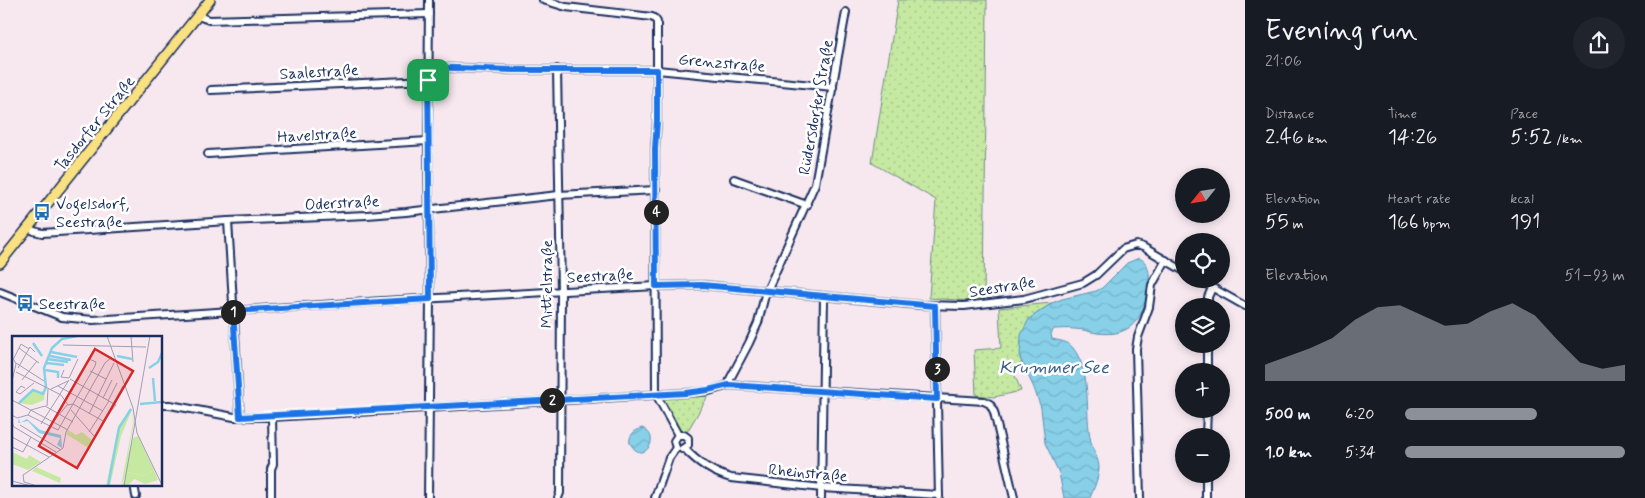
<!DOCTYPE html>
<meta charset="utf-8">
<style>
:root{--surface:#171b24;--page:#20242c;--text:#f1f3f6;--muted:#9ea1a6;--accent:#8c9099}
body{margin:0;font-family:Mynerve,sans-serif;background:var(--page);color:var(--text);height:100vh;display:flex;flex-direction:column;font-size:19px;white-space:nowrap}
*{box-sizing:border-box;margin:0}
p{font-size:16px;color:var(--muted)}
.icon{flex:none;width:28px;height:28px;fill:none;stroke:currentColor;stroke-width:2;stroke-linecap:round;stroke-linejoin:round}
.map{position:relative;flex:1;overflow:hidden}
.side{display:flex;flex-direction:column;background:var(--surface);width:400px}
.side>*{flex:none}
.needle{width:32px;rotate:240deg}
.buttons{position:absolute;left:1175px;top:168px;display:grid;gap:10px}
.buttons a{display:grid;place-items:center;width:55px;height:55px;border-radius:50%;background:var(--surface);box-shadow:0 2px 8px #0003;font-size:25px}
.pin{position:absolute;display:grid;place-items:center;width:42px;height:42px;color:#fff;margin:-21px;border-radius:10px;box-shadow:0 2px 8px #0006}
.km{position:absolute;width:25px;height:25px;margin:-12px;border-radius:50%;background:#222;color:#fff;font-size:14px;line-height:25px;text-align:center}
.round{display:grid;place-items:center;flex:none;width:52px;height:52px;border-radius:26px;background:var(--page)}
.headline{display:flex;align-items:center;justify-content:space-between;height:85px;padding:0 20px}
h1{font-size:28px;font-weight:600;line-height:38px}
.metrics{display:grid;grid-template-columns:repeat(3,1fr);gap:8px;height:85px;padding:5px 20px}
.metrics div{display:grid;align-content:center}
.metrics b{font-size:21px;font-weight:600}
.metrics small{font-size:14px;font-weight:400}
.metrics p{font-size:14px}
.chart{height:140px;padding:10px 20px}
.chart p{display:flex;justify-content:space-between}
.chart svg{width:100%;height:90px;margin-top:5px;fill:var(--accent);opacity:.7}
ul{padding:0 20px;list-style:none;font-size:16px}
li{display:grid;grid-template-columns:80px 60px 1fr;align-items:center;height:38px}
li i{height:12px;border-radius:6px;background:var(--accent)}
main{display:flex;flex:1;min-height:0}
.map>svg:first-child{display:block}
.grass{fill:url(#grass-dots);stroke:#708c80}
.water{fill:url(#water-waves);stroke:#5c90b1}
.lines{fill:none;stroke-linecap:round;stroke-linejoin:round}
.minor-casing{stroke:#1b2f5e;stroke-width:10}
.major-casing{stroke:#1b2f5e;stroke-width:12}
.minor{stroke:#fff;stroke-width:6}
.major{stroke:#f9e181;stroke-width:9}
.route-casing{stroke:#fff;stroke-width:10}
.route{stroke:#1a73e8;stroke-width:6}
.labels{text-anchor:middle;stroke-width:5;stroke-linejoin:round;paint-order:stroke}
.street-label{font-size:16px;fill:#1b2f5e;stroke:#fff}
.poi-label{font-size:16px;fill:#1b2f5e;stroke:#fff;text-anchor:start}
.water-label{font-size:18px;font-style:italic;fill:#3b5f87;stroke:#fff}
.inset-river{fill:none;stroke:#87d0e8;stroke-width:2.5}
.inset-road{fill:none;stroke:#9f9eb6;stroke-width:1}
.view{fill:#d62828;fill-opacity:0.15;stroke:#d62828;stroke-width:2.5}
.inset-edge{fill:none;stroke:#1b2f5e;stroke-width:2.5}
</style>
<main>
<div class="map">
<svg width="1245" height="498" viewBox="0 0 1245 498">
<defs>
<pattern id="grass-dots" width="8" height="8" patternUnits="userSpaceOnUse" patternTransform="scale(1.25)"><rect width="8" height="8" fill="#c6e9a2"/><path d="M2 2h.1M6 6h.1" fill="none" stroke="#aac88e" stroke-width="1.8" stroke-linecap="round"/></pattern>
<pattern id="water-waves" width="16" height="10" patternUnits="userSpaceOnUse" patternTransform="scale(1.25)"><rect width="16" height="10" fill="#87d0e8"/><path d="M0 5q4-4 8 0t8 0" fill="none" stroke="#74b3c9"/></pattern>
</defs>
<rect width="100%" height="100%" fill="#f7e8f0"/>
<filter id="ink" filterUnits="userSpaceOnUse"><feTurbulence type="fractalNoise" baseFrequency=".02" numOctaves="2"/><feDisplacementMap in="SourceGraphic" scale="10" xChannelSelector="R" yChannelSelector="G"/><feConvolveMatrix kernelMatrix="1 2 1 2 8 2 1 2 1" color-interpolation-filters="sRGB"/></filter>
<g filter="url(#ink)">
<!-- grass -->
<g class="grass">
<path d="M898 0H987L984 302 929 298 936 200 872 163Z"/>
<path d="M1052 303 1029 319 1020 358 1022 363 1012 368 1021 391 994 397 976 395 974 350 1001 348 999 308Z"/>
<path d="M708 396 687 432 679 431 665 408 662 397Z"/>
</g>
<!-- water -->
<g class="water">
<path d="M1139 258C1149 262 1150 274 1149 284 1144 316 1134 338 1097 333 1090 332 1082 329 1074 329 1068 328 1061 329 1054 329L1051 334 1052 339C1060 341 1068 341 1073 348 1093 374 1084 412 1091 442 1093 451 1099 459 1099 468 1098 480 1094 488 1090 498H1064L1059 473 1045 443 1041 408 1034 388 1020 358 1021 335 1029 319 1052 303 1062 299 1096 291 1102 288 1127 263Z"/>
<path d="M642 428C663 437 643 464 632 446 630 444 629 442 630 439 631 433 636 430 642 428Z"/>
</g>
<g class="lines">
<!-- minor casing -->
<g class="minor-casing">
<g id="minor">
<path d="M543 0 566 7 652 17 655 19 657 22V121L655 149 656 394 678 435"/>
<path d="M198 16 209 20 429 14"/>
<path d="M428 67 513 70H657L833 87"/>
<path d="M557 69 561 291 560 493 558 498"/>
<path d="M211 90 428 80"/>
<path d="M208 154 428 141"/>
<path d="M734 179 807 205"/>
<path d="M228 221 240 417"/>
<path d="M29 228 34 231 42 233 228 221 367 215 406 212 559 195 656 190"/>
<path d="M1197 279 1245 306"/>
<path d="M0 292 62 317 93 320 384 301 656 286 703 285 921 305 964 306 1024 299 1083 283 1096 275 1123 249 1136 245 1143 247 1184 271"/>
<path d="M935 306 939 497"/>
<path d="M1208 306V297L1212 288"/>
<path d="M1207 371V344"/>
<path d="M729 385 730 379 749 343 758 323 765 295 815 184 846 12"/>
<path d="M161 405H170L234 417H272L686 393 709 391 729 385 984 401 990 404 994 412 1014 498"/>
<path d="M678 435H684L688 438V445L682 449"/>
<path d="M1206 436 1207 409"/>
<path d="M676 448 674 441 678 435"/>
<path d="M685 449C697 462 714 473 731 478L822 488 939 495"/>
<path d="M134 484 136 496"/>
<path d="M271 498V469L273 464 272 417"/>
<path d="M428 498 430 299 428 141 429 0"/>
<path d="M655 498 669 458 676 448"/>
<path d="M821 498 824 296"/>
<path d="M1140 498 1136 349 1138 337 1149 307 1152 285 1166 260"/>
<path d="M1206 498V474"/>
</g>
</g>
<!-- major casing -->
<g class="major-casing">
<path id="major" d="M0 263 210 0"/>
</g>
<!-- minor -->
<use href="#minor" class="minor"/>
<!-- major -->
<use href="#major" class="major"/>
</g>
</g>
<g class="lines" filter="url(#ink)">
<!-- route casing -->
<g class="route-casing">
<path id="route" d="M428 67 513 70H657V121L655 149 656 286 702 285 935 306 937 399 729 385 708 390 686 393 240 417 233 311 430 299Z"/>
</g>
<!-- route -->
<use href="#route" class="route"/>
</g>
<!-- icons -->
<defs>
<g id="bus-bare" transform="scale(1.35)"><path d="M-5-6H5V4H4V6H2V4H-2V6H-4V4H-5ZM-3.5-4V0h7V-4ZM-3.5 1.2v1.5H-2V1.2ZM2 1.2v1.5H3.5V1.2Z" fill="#1f6fb2" stroke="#fff" stroke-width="2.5" paint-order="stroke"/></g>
</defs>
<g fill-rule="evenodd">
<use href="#bus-bare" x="42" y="212"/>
<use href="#bus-bare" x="25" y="303"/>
</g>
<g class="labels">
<!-- street labels -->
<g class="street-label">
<text transform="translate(722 62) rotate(5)" y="6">Grenzstraße</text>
<text transform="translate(319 71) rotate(-3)" y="6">Saalestraße</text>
<text transform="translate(815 107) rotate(-80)" y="6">Rüdersdorfer Straße</text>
<text transform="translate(94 123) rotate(-51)" y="6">Tasdorfer Straße</text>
<text transform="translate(317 134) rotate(-3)" y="6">Havelstraße</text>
<text transform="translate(342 202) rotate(-3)" y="6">Oderstraße</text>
<text transform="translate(600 275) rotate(-3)" y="6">Seestraße</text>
<text transform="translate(546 284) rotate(-90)" y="6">Mittelstraße</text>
<text transform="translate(1002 286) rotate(-9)" y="6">Seestraße</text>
<text transform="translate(808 472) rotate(5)" y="6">Rheinstraße</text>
</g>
<!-- poi labels -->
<g class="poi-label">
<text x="56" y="209">Vogelsdorf,<tspan x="56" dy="18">Seestraße</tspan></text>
<text x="39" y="309">Seestraße</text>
</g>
<!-- water labels -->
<g class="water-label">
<text x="1054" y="373">Krummer See</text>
</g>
</g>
<!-- overview -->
<g transform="translate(12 336)">
<rect width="150" height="150" fill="#f7e8f0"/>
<path d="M119 72 120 74 122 87 116 118 121 102 126 100 142 134 132 140 115 136 109 150 121 87 120 74 109 100 98 150H94L106 90ZM56 94 64 99 70 96 81 105 78 113 54 98ZM0 116 15 123 17 119 29 126 16 134 0 128ZM24 131 49 142 48 147 20 135Z" fill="#c6e9a2"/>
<path d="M21 53 28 56 33 54 32 64 20 69 5 67ZM142 134 146 144 133 148 122 143 117 149 110 150 115 136 132 140Z" fill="#c6e9a2"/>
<path d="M7 82 8 87 15 83 28 94 49 99 50 112 45 109 48 102 27 97 16 85 6 87Z" fill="#87d0e8"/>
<path class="inset-river" d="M21 7 30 20M39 16 65 21M38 20 59 24M105 20 120 23M35 23 56 26M35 27 52 29M137 32 146 26 150 17M33 34 46 36V42M141 42 143 65M7 67 21 54 31 58 34 51 32 32 40 12 50 3 65 0M128 68 150 66M96 150 107 92 119 73"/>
<path class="inset-road" d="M95 0 121 72 125 97 150 149M119 0 121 26M51 9 134 11M7 12 27 27M0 20 4 28 0 45M2 22 9 8 17 13M4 27 32 45M6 32 18 11 23 16M52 34 49 41 57 42M78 35 94 43M4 36 49 59 56 69 61 68 91 85 104 69 58 43M57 42 66 23M10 44 25 25M46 50 91 75M13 52 9 50 4 56 8 58 22 47M39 53 56 45M91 62 100 44M0 64 56 94M96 65 105 47M101 68 111 50M35 70 36 53M59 74 82 100M77 78 102 27M0 79 5 82 16 79 19 74 33 70 61 86M16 79 46 94 83 30 84 26 77 23M41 86 56 68M0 87 2 91 44 116M29 88 57 44M8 89 49 114M77 96 97 65M0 101 37 121M0 111 11 116 19 101M0 145 19 150M25 150 12 146 11 139 51 112 54 96 93 27 100 21M112 150 138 0"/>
<path class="view" d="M83 13 121 35 65 132 27 110Z"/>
<rect width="150" height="150" class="inset-edge"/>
</g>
</svg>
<div class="buttons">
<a><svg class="needle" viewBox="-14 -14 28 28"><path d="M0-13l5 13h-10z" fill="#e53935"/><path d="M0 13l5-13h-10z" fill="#9ea1a6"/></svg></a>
<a><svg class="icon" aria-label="locate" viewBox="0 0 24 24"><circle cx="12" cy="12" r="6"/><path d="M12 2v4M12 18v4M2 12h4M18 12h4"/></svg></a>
<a><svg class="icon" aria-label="layers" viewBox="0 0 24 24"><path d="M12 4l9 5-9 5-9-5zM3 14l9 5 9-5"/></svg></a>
<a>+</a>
<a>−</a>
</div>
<div class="pin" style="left:428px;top:80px;background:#1e9e55"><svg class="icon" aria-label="arrive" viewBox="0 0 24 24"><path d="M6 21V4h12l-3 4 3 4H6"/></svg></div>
<b class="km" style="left:233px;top:312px">1</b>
<b class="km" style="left:552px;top:400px">2</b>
<b class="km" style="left:937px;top:369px">3</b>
<b class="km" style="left:656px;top:212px">4</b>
</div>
<section class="side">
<div class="headline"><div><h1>Evening run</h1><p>21:06</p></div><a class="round"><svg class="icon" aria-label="share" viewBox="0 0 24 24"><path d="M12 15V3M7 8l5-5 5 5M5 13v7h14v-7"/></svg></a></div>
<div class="metrics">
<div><p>Distance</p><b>2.46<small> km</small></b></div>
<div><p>Time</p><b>14:26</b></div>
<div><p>Pace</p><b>5:52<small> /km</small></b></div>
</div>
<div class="metrics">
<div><p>Elevation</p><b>55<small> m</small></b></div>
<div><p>Heart rate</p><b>166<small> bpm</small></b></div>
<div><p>kcal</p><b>191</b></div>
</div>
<div class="chart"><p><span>Elevation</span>51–93 m</p>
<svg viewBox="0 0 160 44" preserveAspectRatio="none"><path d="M0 44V36L10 32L20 28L30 23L40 14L50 8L60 7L70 12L80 17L90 16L100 10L110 6L120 12L130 24L140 35L150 38L160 36V44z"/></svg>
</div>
<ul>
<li><b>500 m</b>6:20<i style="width:60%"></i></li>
<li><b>1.0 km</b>5:34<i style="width:100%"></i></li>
</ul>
</section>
</main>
